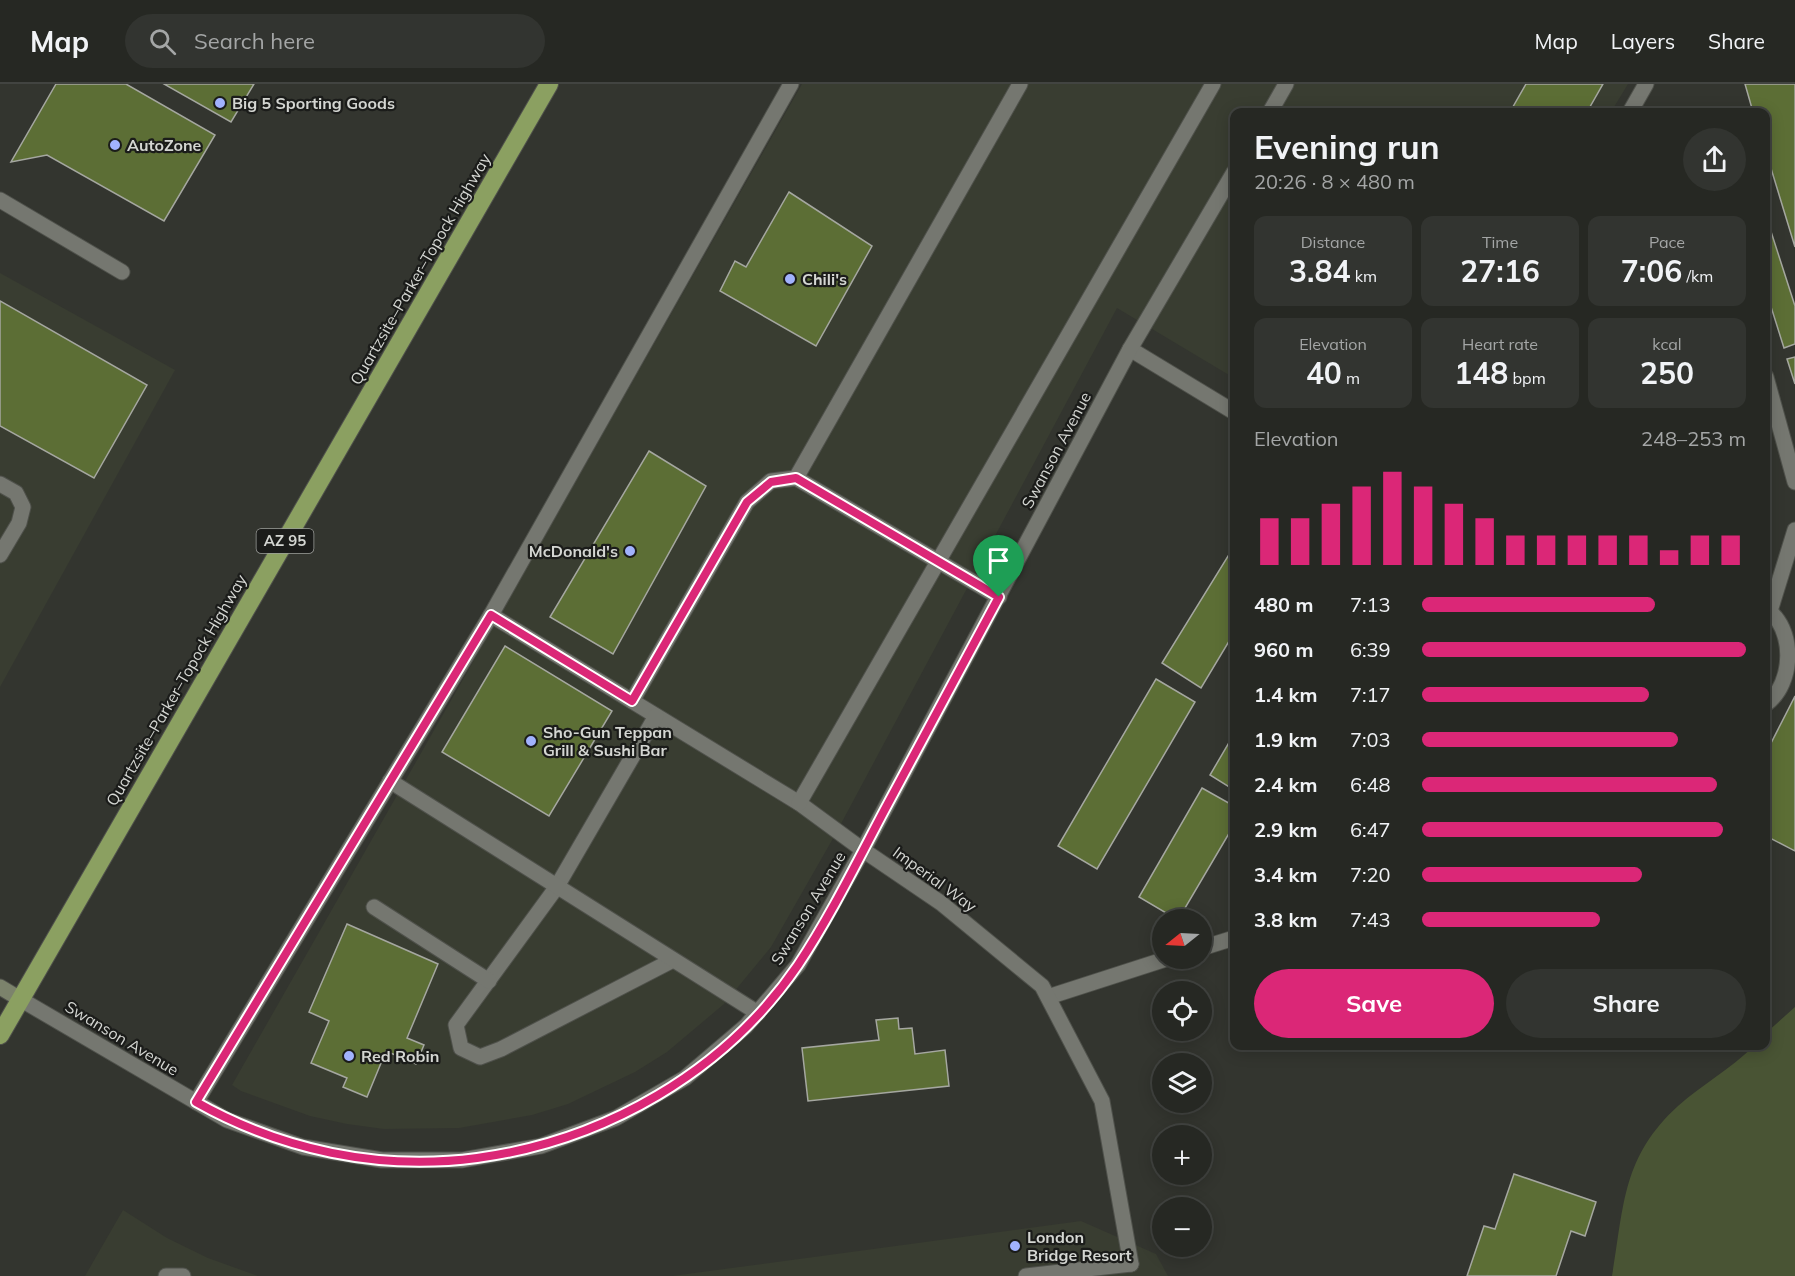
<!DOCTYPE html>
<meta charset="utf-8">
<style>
:root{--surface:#262823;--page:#323430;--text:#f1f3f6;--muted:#a4a6a6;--line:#424441;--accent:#db2777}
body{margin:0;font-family:Mulish,sans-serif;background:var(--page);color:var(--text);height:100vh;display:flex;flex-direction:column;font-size:22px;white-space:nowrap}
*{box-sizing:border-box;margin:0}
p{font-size:20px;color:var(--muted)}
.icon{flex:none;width:33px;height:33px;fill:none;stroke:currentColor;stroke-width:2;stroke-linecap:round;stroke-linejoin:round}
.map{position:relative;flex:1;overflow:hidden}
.sheet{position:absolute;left:1230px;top:24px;width:540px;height:942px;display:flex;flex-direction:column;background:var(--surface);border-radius:12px;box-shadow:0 3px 15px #0003,0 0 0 2px var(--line)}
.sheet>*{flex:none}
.needle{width:39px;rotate:252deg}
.buttons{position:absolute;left:1152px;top:825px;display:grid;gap:12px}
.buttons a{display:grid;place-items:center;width:60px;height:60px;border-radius:50%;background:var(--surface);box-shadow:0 3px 15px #0003,0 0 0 2px var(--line);font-size:30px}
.pin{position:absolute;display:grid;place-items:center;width:51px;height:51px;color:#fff;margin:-62px -26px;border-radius:50% 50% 50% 0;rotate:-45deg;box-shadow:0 0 6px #0007}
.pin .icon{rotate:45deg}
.round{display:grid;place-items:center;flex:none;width:63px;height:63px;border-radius:32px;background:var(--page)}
.headline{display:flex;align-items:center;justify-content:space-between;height:102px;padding:0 24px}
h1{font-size:33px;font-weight:700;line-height:45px}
.figures{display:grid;grid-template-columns:repeat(3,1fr);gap:9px;height:102px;padding:6px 24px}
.figures div{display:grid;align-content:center;border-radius:12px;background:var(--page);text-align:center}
.figures b{font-size:30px;font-weight:700}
.figures small{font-size:16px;font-weight:400}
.figures p{font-size:16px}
.chart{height:168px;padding:12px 24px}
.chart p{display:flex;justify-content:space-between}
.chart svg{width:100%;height:108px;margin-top:6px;stroke:var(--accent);stroke-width:6}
.primary-button{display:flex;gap:12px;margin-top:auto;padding:12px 24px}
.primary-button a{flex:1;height:69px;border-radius:36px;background:var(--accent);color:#fff;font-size:24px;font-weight:700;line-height:69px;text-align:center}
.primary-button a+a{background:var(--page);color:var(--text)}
ul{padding:0 24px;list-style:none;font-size:20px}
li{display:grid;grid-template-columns:96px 72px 1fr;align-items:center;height:45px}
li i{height:15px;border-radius:8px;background:var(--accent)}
header{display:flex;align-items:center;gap:36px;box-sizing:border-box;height:84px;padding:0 30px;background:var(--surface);border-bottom:2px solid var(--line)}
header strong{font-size:28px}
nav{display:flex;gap:33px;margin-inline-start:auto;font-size:21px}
.search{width:420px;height:54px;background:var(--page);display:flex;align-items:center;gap:15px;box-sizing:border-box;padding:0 21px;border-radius:33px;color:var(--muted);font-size:22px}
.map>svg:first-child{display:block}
.built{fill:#393d31}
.green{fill:#495434}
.building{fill:#5c6e35;stroke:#a5a7a0;stroke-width:1.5}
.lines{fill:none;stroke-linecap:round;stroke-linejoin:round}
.lane-casing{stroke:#4f514b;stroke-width:17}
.street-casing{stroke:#4f514b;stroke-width:17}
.secondary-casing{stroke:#4f514b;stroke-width:17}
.highway-casing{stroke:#4f514b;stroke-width:20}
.lane{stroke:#757770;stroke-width:15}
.street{stroke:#757770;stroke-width:15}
.secondary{stroke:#7c836c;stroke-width:15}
.highway{stroke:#8ba061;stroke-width:18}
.route-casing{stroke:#fff;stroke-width:12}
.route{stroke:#db2777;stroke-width:8}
.poi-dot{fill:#a1b2fd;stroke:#1b1c1a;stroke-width:2}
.labels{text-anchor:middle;stroke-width:4.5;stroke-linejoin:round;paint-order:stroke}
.shield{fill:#1b1c1a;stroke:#9c9e9b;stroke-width:1.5}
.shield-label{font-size:15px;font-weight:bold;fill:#d4d6d2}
.poi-label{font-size:16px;font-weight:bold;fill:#d4d6d2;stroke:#1b1c1a;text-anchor:start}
.street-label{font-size:16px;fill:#d4d6d2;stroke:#1b1c1a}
</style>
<header>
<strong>Map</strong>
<div class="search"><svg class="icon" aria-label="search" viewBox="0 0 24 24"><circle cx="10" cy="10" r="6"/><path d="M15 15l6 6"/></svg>Search here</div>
<nav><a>Map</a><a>Layers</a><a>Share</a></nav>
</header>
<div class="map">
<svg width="1795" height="1192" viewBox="0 0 1795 1192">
<rect width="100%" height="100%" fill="#33352f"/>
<!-- built -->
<g class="built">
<path d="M802 0H1628L1611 28H1234V294L1117 224 835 751 771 863 724 920 667 968 635 988 568 1020 532 1031 459 1044 384 1045 347 1040 310 1032 241 1007 232 1001Z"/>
<path d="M0 189 175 286 0 603Z"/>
<path d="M123 1126 167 1154 208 1174 258 1192H85Z"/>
<path d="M1081 1137 1156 1170 1168 1192H672Z"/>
</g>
<!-- green -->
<path class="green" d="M1795 923V1192H1612C1624 1122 1622 1073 1678 1022 1703 1000 1729 986 1754 962H1766V949Z"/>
<!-- building -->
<g class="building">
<path d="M56 0H126L215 51 164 137 47 71 11 78Z"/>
<path d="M164 0H254L231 38Z"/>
<path d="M1526 0H1603L1587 28H1510Z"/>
<path d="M1745 0H1795V163L1766 68V28H1753Z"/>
<path d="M789 108 872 162 816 262 720 207 735 177 746 183Z"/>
<path d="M1766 132 1795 222V260L1784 264 1766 207Z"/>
<path d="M0 217 147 301 94 394 0 342Z"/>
<path d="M1795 273V300L1787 275Z"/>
<path d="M649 367 706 402 613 570 550 533Z"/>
<path d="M1233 464 1234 549 1201 604 1162 579Z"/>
<path d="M505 562 612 627 549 732 442 668Z"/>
<path d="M1156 595 1195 618 1097 785 1058 762Z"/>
<path d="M1795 612V767L1766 752V669Z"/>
<path d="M1234 650V706L1210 691Z"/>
<path d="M1202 704 1234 722V741L1178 836 1139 813Z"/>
<path d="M347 840 438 880 407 954 424 961 416 980 386 967 367 1013 343 1003 347 994 311 979 329 937 309 928Z"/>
<path d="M898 934 899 945 912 944 915 970 945 966 949 1002 808 1017 802 964 879 956 876 936Z"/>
<path d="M1514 1090 1596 1118 1585 1152 1571 1147 1556 1192H1467L1484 1142 1495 1145Z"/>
</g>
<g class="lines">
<!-- lane casing -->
<g class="lane-casing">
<g id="lane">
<path d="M0 116 122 188"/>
<path d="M1766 293 1795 398"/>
<path d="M0 400 16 409 23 423 19 439 0 471"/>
<path d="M999 513 796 394 1020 0"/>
<path d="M1766 525C1795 543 1795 599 1766 620"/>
<path d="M1770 527 1795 446"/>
<path d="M491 531 799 719 863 766"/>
<path d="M632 617 747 418 771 397 796 394"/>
<path d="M656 632 556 804 456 941 461 964 480 973 501 965 673 876"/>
<path d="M390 697 758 929"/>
<path d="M799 719 1213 0"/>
<path d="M374 823 489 897"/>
<path d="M1202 864 1234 854"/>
<path d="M1048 913 1169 874"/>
<path d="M196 1018 491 531 791 0"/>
<path d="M166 1192H183"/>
<path d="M1026 1192 1131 1180"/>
</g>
</g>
<!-- street casing -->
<g class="street-casing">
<g id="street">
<path d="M1270 28 1286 0"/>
<path d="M1630 28 1646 0"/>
<path d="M1130 265 1234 328"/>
<path d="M863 766 941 819 1042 902 1102 1017 1131 1180"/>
<path d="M20 915 227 1036 303 1063 382 1076H462L541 1062 616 1034 685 994 746 942 798 881 863 766 1130 265 1234 88"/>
</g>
</g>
<!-- secondary casing -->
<g class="secondary-casing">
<path id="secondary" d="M0 903 20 915"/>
</g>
<!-- highway casing -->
<g class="highway-casing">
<path id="highway" d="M0 951 549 0"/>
</g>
<!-- lane -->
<use href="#lane" class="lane"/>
<!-- street -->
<use href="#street" class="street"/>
<!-- secondary -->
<use href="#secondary" class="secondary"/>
<!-- highway -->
<use href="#highway" class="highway"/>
</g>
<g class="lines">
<!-- route casing -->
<g class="route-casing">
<path id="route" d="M796 394 999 513C961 585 922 656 884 727 857 778 830 833 798 881 725 988 604 1057 477 1074 379 1087 281 1066 196 1018L491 531 632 617 747 418 771 398Z"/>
</g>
<!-- route -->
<use href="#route" class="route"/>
</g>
<!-- markers -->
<g class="poi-dot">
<circle cx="220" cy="19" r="6"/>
<circle cx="115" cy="61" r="6"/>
<circle cx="790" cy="195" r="6"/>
<circle cx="630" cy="467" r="6"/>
<circle cx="531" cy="657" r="6"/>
<circle cx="349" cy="972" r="6"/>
<circle cx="1015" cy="1162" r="6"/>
</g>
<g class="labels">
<!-- shield labels -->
<rect class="shield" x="256.5" y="445" width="57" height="24" rx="4.5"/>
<g class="shield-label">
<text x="285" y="462">AZ 95</text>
</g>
<!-- poi labels -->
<g class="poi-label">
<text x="232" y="25">Big 5 Sporting Goods</text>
<text x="127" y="67">AutoZone</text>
<text x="802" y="201">Chili's</text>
<text x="618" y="473" text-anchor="end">McDonald's</text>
<text x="543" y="654">Sho-Gun Teppan<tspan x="543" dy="18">Grill &amp; Sushi Bar</tspan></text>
<text x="361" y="978">Red Robin</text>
<text x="1027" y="1159">London<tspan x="1027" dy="18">Bridge Resort</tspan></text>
</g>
<!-- street labels -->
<g class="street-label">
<text transform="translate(420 185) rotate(-60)" y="6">Quartzsite–Parker–Topock Highway</text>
<text transform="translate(1056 366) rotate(-62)" y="6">Swanson Avenue</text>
<text transform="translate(176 606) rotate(-60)" y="6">Quartzsite–Parker–Topock Highway</text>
<text transform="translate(935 795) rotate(36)" y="6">Imperial Way</text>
<text transform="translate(808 824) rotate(-59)" y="6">Swanson Avenue</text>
<text transform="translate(122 954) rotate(31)" y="6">Swanson Avenue</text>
</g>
</g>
</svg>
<div class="buttons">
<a><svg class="needle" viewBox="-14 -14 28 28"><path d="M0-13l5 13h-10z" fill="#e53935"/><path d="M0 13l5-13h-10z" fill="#a4a6a6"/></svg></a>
<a><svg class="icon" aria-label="locate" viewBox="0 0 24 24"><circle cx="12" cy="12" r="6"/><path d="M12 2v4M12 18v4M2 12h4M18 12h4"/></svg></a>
<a><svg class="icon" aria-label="layers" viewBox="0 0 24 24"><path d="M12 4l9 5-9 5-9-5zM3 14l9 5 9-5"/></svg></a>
<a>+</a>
<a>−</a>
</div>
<div class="pin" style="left:999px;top:513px;background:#1e9e55"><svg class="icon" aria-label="arrive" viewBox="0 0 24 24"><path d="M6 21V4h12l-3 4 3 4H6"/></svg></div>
<section class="sheet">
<div class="headline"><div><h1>Evening run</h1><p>20:26 · 8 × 480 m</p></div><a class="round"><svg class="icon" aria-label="share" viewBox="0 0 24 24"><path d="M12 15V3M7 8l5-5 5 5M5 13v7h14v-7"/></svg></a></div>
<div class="figures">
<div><p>Distance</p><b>3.84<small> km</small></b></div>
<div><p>Time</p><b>27:16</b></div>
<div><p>Pace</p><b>7:06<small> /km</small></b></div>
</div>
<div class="figures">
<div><p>Elevation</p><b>40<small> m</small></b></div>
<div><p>Heart rate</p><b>148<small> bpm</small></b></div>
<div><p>kcal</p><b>250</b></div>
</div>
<div class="chart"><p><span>Elevation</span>248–253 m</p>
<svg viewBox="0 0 160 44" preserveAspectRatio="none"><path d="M5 44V25M15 44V25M25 44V19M35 44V12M45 44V6M55 44V12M65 44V19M75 44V25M85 44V32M95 44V32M105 44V32M115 44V32M125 44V32M135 44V38M145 44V32M155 44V32"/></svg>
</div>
<ul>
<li><b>480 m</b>7:13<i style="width:72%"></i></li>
<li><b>960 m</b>6:39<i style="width:100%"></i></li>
<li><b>1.4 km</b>7:17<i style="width:70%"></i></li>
<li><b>1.9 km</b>7:03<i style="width:79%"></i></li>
<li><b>2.4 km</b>6:48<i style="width:91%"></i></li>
<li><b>2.9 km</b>6:47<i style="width:93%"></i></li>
<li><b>3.4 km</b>7:20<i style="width:68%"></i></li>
<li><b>3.8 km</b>7:43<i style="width:55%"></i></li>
</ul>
<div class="primary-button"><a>Save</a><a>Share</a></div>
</section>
</div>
